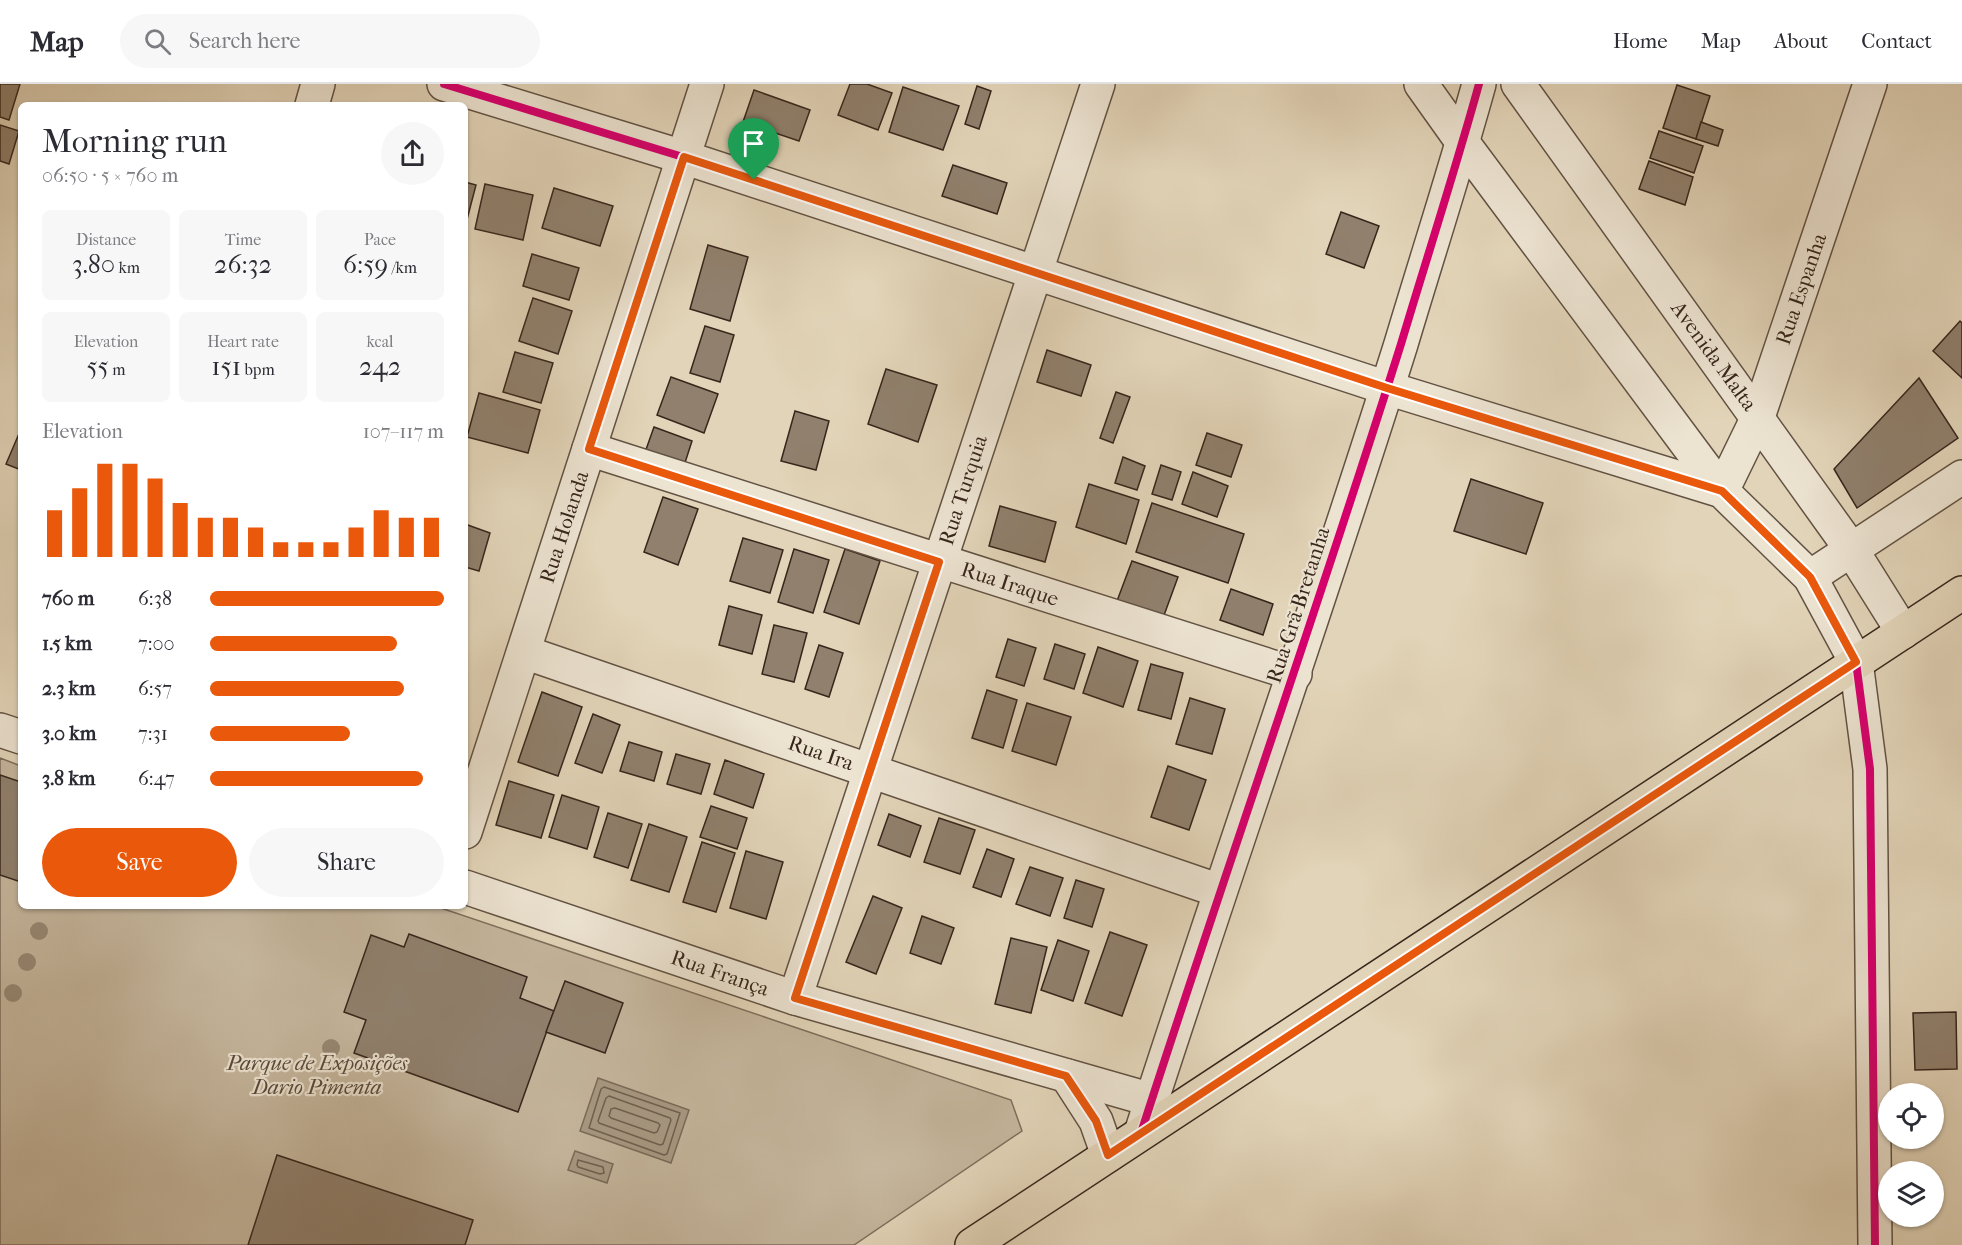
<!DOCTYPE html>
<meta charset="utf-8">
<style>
:root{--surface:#fff;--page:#f7f7f7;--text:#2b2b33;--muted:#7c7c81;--line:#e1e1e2;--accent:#ea580c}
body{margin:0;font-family:"IM FELL French Canon",serif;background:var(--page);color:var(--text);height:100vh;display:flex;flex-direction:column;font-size:22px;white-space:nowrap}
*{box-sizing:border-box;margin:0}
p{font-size:20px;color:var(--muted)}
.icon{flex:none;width:33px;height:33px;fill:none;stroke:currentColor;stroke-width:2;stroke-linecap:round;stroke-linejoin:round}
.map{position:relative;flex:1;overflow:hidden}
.side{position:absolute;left:18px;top:18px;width:450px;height:807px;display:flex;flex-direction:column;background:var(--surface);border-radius:9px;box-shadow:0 2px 4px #0004}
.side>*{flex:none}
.fabs{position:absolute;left:1878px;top:999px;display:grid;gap:12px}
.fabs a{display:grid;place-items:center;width:66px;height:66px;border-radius:50%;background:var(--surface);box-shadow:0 2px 4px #0004;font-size:30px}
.pin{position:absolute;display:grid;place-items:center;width:51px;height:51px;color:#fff;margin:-62px -26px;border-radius:50% 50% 50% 0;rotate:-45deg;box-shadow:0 0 6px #0007}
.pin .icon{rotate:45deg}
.round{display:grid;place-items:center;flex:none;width:63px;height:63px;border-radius:32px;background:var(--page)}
.headline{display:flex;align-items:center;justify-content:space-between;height:102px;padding:0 24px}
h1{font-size:33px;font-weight:600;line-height:45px}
.stats{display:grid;grid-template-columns:repeat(3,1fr);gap:9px;height:102px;padding:6px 24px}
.stats div{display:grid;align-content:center;border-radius:9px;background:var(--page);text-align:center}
.stats b{font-size:26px;font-weight:600}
.stats small{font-size:16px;font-weight:400}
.stats p{font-size:16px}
.chart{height:168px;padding:12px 24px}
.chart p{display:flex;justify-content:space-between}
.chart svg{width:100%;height:108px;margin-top:6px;stroke:var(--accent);stroke-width:6}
.action{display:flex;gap:12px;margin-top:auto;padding:12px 24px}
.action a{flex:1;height:69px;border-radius:36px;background:var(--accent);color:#fff;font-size:24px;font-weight:600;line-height:69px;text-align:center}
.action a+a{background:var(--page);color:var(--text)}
ul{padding:0 24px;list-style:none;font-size:20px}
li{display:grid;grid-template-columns:96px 72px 1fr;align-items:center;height:45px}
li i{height:15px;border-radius:8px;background:var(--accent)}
header{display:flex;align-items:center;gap:36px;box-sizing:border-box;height:84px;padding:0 30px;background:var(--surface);border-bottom:2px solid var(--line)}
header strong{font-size:28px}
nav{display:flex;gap:33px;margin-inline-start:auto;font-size:21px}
.search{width:420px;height:54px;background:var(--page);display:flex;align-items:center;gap:15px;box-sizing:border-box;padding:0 21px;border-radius:33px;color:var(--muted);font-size:22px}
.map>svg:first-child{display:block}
.green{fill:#c5b69d;stroke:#7e6e5c;stroke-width:1.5}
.water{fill:#a89983;stroke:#7b6b5a;stroke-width:1.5}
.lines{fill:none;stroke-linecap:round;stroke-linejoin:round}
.shore{stroke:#706050;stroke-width:1.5}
.building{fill:#90806d;stroke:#37261c;stroke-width:1.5}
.minor-casing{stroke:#625243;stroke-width:36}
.major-casing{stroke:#37261c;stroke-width:36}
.minor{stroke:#ece3d1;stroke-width:33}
.major{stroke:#e2d4b8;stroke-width:33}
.cycleway-casing{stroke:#ece3d1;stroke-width:11}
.cycleway{stroke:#d6006c;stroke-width:8}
.tree{fill:#978874}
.route-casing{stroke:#fff;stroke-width:12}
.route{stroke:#ea580c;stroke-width:8}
.labels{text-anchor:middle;stroke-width:4.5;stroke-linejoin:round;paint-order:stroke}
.street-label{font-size:21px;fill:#37261c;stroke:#ece3d1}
.park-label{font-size:21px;font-style:italic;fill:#5a4a3c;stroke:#ece3d1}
</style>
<header>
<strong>Map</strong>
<div class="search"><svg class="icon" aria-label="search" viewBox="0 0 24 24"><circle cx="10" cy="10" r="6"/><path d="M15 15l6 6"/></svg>Search here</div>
<nav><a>Home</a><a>Map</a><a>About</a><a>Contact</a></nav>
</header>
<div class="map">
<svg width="1962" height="1161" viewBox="0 0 1962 1161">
<rect width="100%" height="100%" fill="#e2d4b8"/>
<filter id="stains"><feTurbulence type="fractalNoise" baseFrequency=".00333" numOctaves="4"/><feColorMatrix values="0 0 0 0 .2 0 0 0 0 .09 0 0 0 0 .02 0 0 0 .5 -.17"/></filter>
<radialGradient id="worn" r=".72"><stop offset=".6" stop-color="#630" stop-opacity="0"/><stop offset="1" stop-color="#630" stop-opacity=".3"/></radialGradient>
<!-- green -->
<path class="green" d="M0 674 21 682V822H435L1011 1016 1022 1047 854 1161H0Z"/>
<!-- water -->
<g class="water">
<path d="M598 994 689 1026 671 1079 580 1047Z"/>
<path d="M575 1067 613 1080 607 1099 568 1086Z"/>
</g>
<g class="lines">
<!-- shore -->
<g class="shore">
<path d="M604 1003 680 1029 667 1070 664 1071 589 1044 601 1005Z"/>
<path d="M609 1012 670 1034 671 1036 663 1060 660 1061 599 1039 598 1037 606 1014Z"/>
<path d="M615 1024 658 1039 660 1041 657 1048 654 1049 611 1034 609 1032 611 1025Z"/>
<path d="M578 1076 603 1083 604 1089 600 1090 578 1083 577 1081Z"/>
</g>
</g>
<!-- building -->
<g class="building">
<path d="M0 0H20L9 36 0 33Z"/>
<path d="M850 0H867L892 9 878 46 838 31Z"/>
<path d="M1677 1 1710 12 1696 55 1663 44Z"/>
<path d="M977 2 991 7 979 45 965 40Z"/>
<path d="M903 3 959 22 943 66 889 48Z"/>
<path d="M754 6 810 26 799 57 743 38Z"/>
<path d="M1701 38 1723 46 1718 62 1696 55Z"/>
<path d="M0 41 19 47 9 80 0 77Z"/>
<path d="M1659 47 1703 62 1694 89 1650 74Z"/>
<path d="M1649 77 1693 93 1685 121 1639 105Z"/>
<path d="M953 81 1007 99 997 130 942 112Z"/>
<path d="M465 98 476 101 465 143Z"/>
<path d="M485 100 533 111 523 156 475 145Z"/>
<path d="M554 104 613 122 600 162 542 144Z"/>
<path d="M1341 128 1379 142 1364 184 1326 170Z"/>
<path d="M708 161 748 173 730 237 690 225Z"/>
<path d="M532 170 579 184 569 216 523 202Z"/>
<path d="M533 214 572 227 558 270 519 257Z"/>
<path d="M1960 237 1962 239V294L1933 267Z"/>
<path d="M705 242 734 251 720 298 690 289Z"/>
<path d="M1047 266 1091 281 1081 312 1037 298Z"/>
<path d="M515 268 553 279 541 319 503 308Z"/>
<path d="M886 285 937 301 918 358 868 340Z"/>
<path d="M671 293 718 310 704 349 657 331Z"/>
<path d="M1919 294 1958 354 1857 424 1834 385Z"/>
<path d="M1116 308 1130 313 1113 359 1100 354Z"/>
<path d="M479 309 540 326 528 369 467 353Z"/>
<path d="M795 327 829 337 816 386 781 377Z"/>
<path d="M654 343 692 357 682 388 643 374Z"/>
<path d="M21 345V386L6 380Z"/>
<path d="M1207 349 1242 361 1231 393 1196 381Z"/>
<path d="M1123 373 1145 382 1137 406 1115 399Z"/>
<path d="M1161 381 1181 388 1172 416 1152 410Z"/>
<path d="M1193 388 1228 402 1217 433 1182 420Z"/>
<path d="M1471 395 1543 419 1526 470 1454 447Z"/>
<path d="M1089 400 1139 416 1126 460 1076 443Z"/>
<path d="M663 413 698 425 678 481 644 468Z"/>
<path d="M1152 419 1244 450 1228 499 1136 468Z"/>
<path d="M1000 422 1056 438 1045 478 989 462Z"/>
<path d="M465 440 490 449 479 487 465 483Z"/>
<path d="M743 454 783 466 770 509 730 497Z"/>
<path d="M794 465 829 476 813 529 778 518Z"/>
<path d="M845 465 880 477 859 540 824 528Z"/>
<path d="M1132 477 1178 493 1163 534 1117 517Z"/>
<path d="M1231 505 1273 520 1263 551 1220 536Z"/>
<path d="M729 522 762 531 752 570 719 561Z"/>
<path d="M774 541 807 549 794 598 762 590Z"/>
<path d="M1008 555 1036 564 1024 602 996 593Z"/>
<path d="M1055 560 1085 570 1074 605 1044 595Z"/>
<path d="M819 561 843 569 829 613 805 605Z"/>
<path d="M1098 563 1138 577 1123 623 1083 609Z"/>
<path d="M1151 580 1183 589 1171 635 1138 626Z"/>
<path d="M987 606 1017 616 1003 664 972 654Z"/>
<path d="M542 608 582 623 558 692 518 678Z"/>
<path d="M1190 614 1225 625 1212 670 1176 660Z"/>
<path d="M1027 619 1071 633 1056 681 1012 667Z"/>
<path d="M593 630 620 641 602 689 575 679Z"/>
<path d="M629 658 662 668 654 697 620 687Z"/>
<path d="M676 670 710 680 701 710 667 700Z"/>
<path d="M725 676 764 690 753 724 714 710Z"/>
<path d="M1168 682 1206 696 1189 746 1151 733Z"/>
<path d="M0 691 21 698V798L0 791Z"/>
<path d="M509 697 554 711 541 754 496 741Z"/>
<path d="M562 711 599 723 587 765 549 753Z"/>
<path d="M711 722 747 734 737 765 700 753Z"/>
<path d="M608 729 642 740 628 784 594 773Z"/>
<path d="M889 730 921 742 910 773 878 761Z"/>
<path d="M939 734 975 746 960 790 924 778Z"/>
<path d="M649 740 687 753 669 808 631 796Z"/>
<path d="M702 758 735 769 716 828 683 818Z"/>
<path d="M987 765 1014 775 1001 813 973 803Z"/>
<path d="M746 767 783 778 766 835 730 824Z"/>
<path d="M1030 783 1063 794 1050 832 1016 820Z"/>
<path d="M1076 796 1104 805 1092 843 1064 834Z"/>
<path d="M873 812 902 824 876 890 846 878Z"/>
<path d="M922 832 954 844 941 880 910 869Z"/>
<path d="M1110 848 1147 861 1122 932 1085 919Z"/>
<path d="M409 850 527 893 520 914 554 927 518 1028 354 969 366 936 344 928 371 851 404 863Z"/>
<path d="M1011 854 1047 863 1031 929 995 920Z"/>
<path d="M1058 856 1089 867 1073 917 1041 906Z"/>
<path d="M565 897 623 919 605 969 546 948Z"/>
<path d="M1956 928 1957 985 1915 986 1913 929Z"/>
<path d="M277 1071 473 1136 465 1161H248Z"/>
</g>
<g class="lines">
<!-- minor casing -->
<g class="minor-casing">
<g id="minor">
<path d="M444 0 683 73 1387 304 1722 407 1810 493 1856 578 1870 685 1875 1161"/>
<path d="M1421 0 1463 59 1722 407"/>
<path d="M1518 0 1851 465 1903 548"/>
<path d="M312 21 318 0"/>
<path d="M589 365 1295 590"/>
<path d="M1722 407 1758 333 1870 0"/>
<path d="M1810 493 1962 393"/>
<path d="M524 568 1220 807"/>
<path d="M0 646 21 653"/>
<path d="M465 748 707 0"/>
<path d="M465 803 795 914 1152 1016"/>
<path d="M795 914 1098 0"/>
<path d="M1067 992 1096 1037 1108 1071"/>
<path d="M1141 1049C1226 785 1318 524 1401 260 1427 173 1455 87 1479 0"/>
</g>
</g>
<!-- major casing -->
<g class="major-casing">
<path id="major" d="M972 1161 1962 509"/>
</g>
<!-- minor -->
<use href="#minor" class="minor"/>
<!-- major -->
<use href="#major" class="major"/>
<!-- cycleway casing -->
<g class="cycleway-casing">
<g id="cycleway">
<path d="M444 0 683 73 1387 304 1722 407 1810 493 1856 578 1870 685 1875 1161"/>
<path d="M1141 1049C1226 785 1318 524 1401 260 1427 173 1455 87 1479 0"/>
</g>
</g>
<!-- cycleway -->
<use href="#cycleway" class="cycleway"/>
</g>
<!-- trees -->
<g class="tree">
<circle cx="39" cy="847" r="9"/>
<circle cx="27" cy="878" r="9"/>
<circle cx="13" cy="909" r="9"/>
<circle cx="331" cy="964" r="9"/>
</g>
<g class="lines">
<!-- route casing -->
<g class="route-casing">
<path id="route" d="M684 73 1387 304 1722 407 1810 493 1856 578 1108 1071 1096 1037 1066 992 795 914 939 478 589 365Z"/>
</g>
<!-- route -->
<use href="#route" class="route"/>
</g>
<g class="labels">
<!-- street labels -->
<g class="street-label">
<text transform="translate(1801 205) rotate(-71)" y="7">Rua Espanha</text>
<text transform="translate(1714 272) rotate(54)" y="7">Avenida Malta</text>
<text transform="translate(963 406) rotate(-72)" y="7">Rua Turquia</text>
<text transform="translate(564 443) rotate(-72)" y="7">Rua Holanda</text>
<text transform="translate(1010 500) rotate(18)" y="7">Rua Iraque</text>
<text transform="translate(1298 521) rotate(-72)" y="7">Rua Grã Bretanha</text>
<text transform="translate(821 669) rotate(19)" y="7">Rua Ira</text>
<text transform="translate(720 889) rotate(19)" y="7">Rua França</text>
</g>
<!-- park labels -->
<g class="park-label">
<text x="317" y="986">Parque de Exposições<tspan x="317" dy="24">Dario Pimenta</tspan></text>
</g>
</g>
<rect width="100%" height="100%" filter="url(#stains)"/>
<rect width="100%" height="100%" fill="url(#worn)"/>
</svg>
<div class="fabs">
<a><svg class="icon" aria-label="locate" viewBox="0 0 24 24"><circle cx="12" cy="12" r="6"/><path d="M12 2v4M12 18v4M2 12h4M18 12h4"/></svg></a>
<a><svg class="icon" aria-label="layers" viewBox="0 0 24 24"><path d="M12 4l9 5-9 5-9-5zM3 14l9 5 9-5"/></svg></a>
</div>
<div class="pin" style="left:754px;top:96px;background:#1e9e55"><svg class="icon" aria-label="arrive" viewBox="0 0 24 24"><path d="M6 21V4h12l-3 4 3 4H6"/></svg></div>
<section class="side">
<div class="headline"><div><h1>Morning run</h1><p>06:50 · 5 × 760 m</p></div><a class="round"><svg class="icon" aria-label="share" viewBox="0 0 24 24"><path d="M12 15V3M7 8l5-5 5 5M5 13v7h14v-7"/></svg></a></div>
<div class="stats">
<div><p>Distance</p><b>3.80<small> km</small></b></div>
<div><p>Time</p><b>26:32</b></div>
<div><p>Pace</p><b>6:59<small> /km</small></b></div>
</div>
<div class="stats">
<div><p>Elevation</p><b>55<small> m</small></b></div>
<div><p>Heart rate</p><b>151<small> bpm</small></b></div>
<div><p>kcal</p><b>242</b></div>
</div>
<div class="chart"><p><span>Elevation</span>107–117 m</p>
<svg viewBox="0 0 160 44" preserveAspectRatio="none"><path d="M5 44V25M15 44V16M25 44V6M35 44V6M45 44V12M55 44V22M65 44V28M75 44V28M85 44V32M95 44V38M105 44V38M115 44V38M125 44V32M135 44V25M145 44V28M155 44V28"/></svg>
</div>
<ul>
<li><b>760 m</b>6:38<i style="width:100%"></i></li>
<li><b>1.5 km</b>7:00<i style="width:80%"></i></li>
<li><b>2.3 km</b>6:57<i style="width:83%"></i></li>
<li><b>3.0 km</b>7:31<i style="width:60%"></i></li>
<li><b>3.8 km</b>6:47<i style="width:91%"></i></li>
</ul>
<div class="action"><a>Save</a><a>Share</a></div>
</section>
</div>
